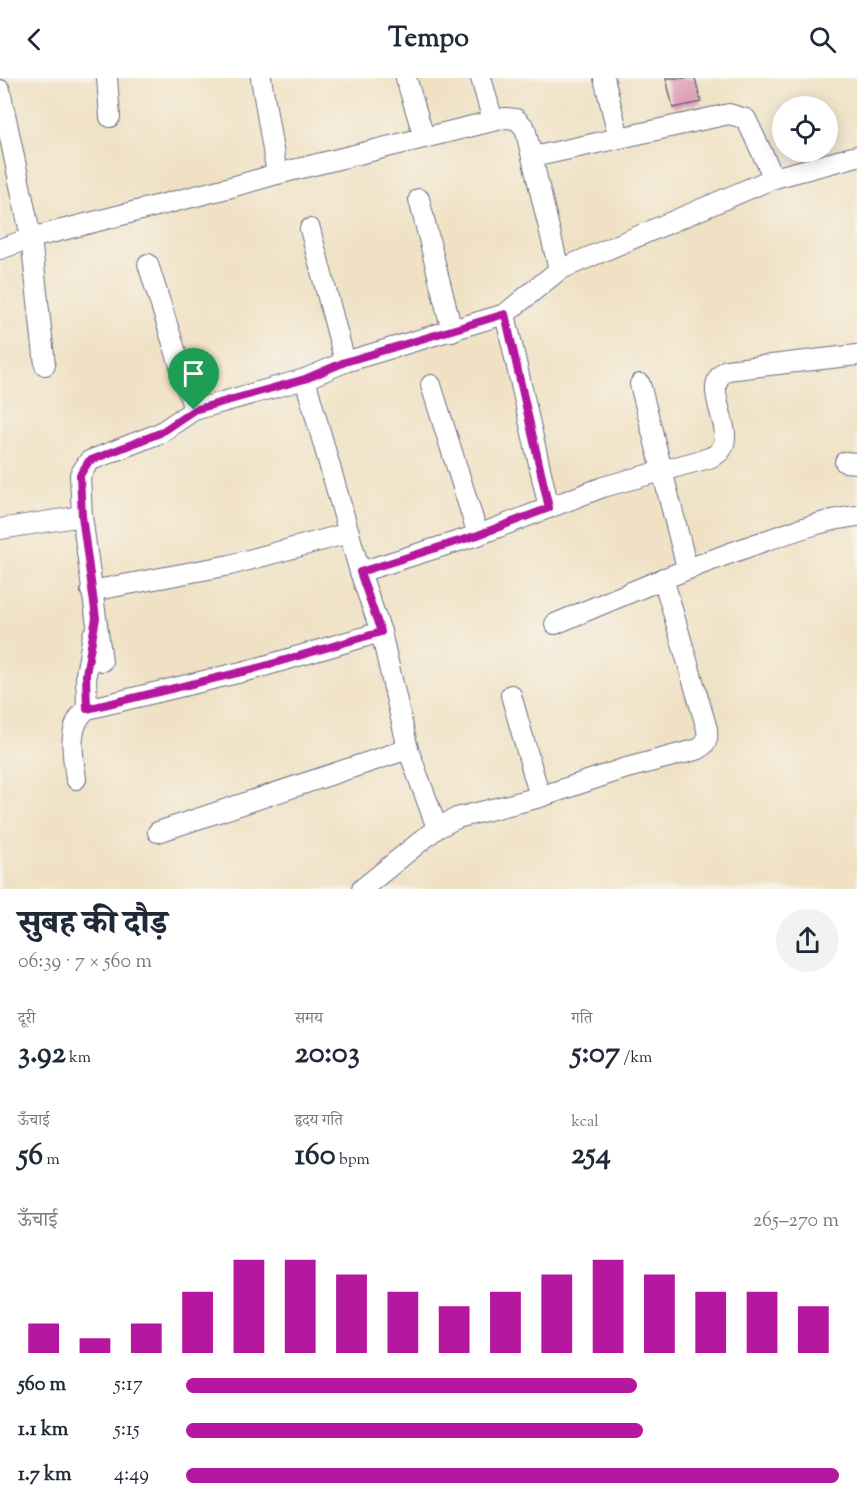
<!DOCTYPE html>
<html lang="hi">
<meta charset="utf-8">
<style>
:root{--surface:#fff;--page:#f2f2f3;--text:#1f2937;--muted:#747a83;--accent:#b5179e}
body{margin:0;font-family:"Sorts Mill Goudy","Noto Serif Devanagari",serif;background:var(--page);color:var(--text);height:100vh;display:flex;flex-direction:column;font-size:22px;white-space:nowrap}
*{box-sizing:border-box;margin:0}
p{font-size:20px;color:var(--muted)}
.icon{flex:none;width:33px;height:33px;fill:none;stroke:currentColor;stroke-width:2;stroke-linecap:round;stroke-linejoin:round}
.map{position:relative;height:811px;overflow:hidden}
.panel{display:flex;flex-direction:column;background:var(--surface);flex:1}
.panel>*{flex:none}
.buttons{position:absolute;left:772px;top:18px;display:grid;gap:12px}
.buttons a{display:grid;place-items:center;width:66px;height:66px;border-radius:50%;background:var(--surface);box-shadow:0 3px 15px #0003;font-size:30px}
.pin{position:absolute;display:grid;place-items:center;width:51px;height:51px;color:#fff;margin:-62px -26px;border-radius:50% 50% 50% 0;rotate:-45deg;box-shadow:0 0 6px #0007}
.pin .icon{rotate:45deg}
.round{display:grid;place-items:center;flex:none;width:63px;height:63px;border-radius:32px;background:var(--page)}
.summary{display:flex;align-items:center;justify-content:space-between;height:102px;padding:0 18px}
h1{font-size:33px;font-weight:800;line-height:45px}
.metrics{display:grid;grid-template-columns:repeat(3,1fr);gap:9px;height:102px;padding:6px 18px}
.metrics div{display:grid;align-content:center}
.metrics b{font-size:30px;font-weight:800}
.metrics small{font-size:16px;font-weight:400}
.metrics p{font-size:16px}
.chart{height:168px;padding:12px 18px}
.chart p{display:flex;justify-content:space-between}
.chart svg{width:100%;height:108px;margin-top:6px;stroke:var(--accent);stroke-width:6}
ul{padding:0 18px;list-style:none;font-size:20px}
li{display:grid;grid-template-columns:96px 72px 1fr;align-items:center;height:45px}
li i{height:15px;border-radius:8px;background:var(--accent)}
header{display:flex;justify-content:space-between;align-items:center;height:78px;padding:0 18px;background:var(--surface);font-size:27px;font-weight:800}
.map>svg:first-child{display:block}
.building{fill:#df9cb7}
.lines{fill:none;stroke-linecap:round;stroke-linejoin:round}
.street-casing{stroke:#666d82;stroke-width:22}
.street{stroke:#fff;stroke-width:20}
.route-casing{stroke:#fff;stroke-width:12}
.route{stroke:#b5179e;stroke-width:8}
</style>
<header><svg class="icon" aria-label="back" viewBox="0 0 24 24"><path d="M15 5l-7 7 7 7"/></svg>Tempo<svg class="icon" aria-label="search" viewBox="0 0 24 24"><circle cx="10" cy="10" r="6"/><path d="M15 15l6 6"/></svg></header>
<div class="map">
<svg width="857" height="811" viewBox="0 0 857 811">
<rect width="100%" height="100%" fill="#f7f3e8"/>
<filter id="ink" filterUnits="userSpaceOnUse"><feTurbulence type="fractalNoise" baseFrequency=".0167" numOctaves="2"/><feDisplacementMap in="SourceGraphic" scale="12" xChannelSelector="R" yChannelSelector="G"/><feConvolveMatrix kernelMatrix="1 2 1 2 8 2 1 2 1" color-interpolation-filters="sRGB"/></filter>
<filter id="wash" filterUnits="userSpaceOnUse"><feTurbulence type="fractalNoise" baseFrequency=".008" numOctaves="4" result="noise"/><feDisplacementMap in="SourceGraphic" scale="24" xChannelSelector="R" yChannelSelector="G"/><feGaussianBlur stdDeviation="1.35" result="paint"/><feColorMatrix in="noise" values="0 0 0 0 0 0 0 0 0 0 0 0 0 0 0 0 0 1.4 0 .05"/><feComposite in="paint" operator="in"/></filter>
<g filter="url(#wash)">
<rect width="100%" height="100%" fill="#f0e1c4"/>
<g id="blocks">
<!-- building -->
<path class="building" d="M666 0H695L701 24 673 30Z"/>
</g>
</g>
<g filter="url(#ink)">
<use href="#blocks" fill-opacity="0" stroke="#666d82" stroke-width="1.5"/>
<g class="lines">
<!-- street casing -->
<g class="street-casing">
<g id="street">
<path d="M107 0 110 39"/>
<path d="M261 0 277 96"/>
<path d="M406 0 424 59"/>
<path d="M481 0 493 43"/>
<path d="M604 0 619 60"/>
<path d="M0 12 31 160 45 287"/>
<path d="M533 79 729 36 746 41 774 100"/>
<path d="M419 121 452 253"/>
<path d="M310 151 345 284"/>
<path d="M0 171 31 160 235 108 277 96 505 40 516 41 525 50 559 192"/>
<path d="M148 186 194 332"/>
<path d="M505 236 549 430"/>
<path d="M305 301 360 494 381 554 408 671 437 750"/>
<path d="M640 306 687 490"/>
<path d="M431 307 478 457"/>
<path d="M845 384 857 385"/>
<path d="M0 451 82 438"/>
<path d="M360 494 478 457 603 409 709 380C713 378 719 376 721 372 737 350 698 309 727 292L857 277"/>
<path d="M91 513 230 487 349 455"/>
<path d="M555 546C621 518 687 490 756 466 788 455 822 442 857 438"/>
<path d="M102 583 82 438 80 397 89 383 160 355 194 332 305 301 345 284 505 236 559 192 774 100 857 78"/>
<path d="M511 617 540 719"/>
<path d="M87 631 86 596 93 557"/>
<path d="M76 701C73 678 66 648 87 631L254 591 381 554"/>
<path d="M158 754 408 671"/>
<path d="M362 811 437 750 457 740 540 719 623 691 699 671C707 665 708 661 707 651L663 500"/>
</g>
</g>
<!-- street -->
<use href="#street" class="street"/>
</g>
</g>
<g class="lines" filter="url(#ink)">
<!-- route casing -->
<g class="route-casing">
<path id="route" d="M505 236 549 430 478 457 360 494 381 554 254 591 87 631 86 596 96 540 82 438 80 397 89 383 160 355 194 332 305 301 345 284Z"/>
</g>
<!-- route -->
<use href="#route" class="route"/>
</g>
</svg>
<div class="buttons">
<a><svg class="icon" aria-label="locate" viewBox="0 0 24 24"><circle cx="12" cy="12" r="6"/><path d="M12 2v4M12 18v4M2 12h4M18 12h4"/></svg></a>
</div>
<div class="pin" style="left:194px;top:332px;background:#1e9e55"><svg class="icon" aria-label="arrive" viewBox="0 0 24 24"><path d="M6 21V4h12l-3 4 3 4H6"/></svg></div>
</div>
<section class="panel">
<div class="summary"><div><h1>सुबह की दौड़</h1><p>06:39 · 7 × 560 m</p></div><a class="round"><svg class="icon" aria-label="share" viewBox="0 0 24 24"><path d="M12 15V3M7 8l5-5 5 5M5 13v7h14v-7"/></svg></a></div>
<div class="metrics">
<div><p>दूरी</p><b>3.92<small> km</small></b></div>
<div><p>समय</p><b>20:03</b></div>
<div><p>गति</p><b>5:07<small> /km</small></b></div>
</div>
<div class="metrics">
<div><p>ऊँचाई</p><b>56<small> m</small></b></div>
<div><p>हृदय गति</p><b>160<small> bpm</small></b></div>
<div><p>kcal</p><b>254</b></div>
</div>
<div class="chart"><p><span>ऊँचाई</span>265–270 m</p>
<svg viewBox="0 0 160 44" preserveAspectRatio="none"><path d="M5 44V32M15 44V38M25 44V32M35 44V19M45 44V6M55 44V6M65 44V12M75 44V19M85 44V25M95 44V19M105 44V12M115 44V6M125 44V12M135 44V19M145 44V19M155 44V25"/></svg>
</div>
<ul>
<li><b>560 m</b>5:17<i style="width:69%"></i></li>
<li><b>1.1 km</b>5:15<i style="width:70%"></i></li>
<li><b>1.7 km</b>4:49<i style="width:100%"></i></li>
</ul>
</section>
